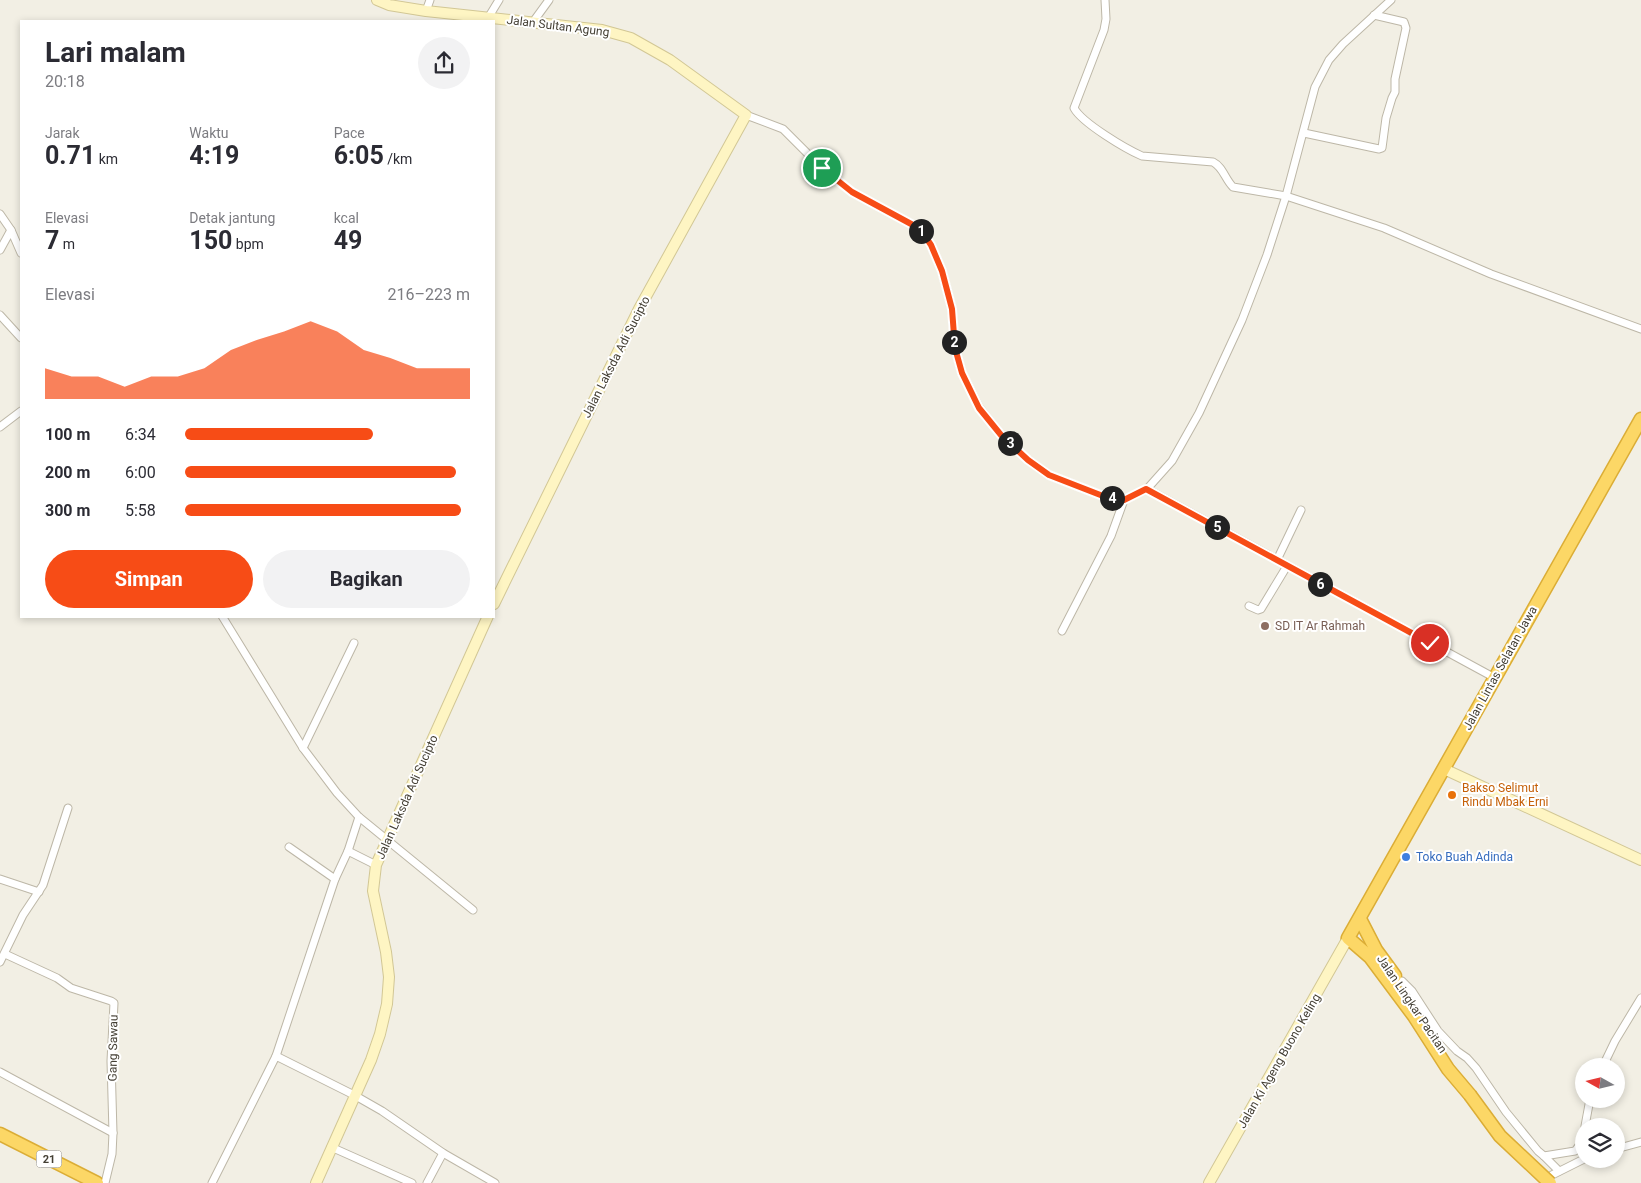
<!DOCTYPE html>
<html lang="id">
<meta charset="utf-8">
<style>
:root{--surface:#fff;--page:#f2f2f3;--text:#2b2b33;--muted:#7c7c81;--accent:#f74c16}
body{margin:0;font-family:Roboto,sans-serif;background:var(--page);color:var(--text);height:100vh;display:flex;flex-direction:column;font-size:19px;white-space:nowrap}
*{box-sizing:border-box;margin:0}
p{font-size:16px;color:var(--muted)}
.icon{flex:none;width:28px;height:28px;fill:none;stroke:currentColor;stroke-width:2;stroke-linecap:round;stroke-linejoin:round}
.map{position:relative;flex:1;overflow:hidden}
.drawer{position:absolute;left:20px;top:20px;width:475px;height:598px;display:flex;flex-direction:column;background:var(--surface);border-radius:0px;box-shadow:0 2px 8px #0003}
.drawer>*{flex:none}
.needle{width:32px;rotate:278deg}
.buttons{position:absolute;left:1575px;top:1058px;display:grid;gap:10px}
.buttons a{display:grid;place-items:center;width:50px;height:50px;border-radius:50%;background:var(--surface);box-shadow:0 2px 8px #0003;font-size:25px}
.pin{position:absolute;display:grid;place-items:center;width:42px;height:42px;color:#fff;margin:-21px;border:2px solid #fff;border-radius:50%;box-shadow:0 1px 5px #0007}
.km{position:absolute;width:25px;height:25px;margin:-12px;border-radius:50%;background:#222;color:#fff;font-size:14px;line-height:25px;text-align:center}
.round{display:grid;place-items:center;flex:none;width:52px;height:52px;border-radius:26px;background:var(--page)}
.summary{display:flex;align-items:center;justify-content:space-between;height:85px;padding:0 25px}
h1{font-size:28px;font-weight:700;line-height:38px}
.metrics{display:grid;grid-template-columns:repeat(3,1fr);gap:8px;height:85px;padding:5px 25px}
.metrics div{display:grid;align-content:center}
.metrics b{font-size:25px;font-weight:700}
.metrics small{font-size:14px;font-weight:400}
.metrics p{font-size:14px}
.chart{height:140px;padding:10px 25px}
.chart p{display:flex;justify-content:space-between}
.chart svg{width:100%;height:90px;margin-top:5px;fill:var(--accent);opacity:.7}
.primary-button{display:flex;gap:10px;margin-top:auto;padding:10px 25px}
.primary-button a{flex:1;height:58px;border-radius:30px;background:var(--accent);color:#fff;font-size:20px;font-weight:700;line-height:58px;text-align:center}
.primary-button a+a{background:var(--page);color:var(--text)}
ul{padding:0 25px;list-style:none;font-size:16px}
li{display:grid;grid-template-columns:80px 60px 1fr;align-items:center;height:38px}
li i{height:12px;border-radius:6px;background:var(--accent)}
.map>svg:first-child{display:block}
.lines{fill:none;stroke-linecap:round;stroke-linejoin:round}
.street-casing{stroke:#bdb7a7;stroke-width:9}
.secondary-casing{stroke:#d2c795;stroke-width:12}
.highway-casing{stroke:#dbad36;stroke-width:15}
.street{stroke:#fff;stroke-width:7}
.secondary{stroke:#fef5c3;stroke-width:10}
.highway{stroke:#fcd766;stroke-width:12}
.highway-bridge-casing{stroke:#dbad36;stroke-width:15;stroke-linecap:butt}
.highway-bridge{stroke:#fcd766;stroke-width:12}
.route-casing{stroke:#fff;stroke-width:10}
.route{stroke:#f74c16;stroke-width:6}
.education-dot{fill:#8d6e63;stroke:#fff;stroke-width:2}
.food-dot{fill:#e8710a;stroke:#fff;stroke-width:2}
.shop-dot{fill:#3f7fe0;stroke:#fff;stroke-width:2}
.labels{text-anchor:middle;stroke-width:4;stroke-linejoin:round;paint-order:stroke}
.shield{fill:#fff;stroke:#7c7971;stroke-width:1}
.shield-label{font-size:11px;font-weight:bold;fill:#443f34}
.street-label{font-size:12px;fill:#443f34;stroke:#fff}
.education-label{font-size:12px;fill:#785e54;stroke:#fff;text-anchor:start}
.food-label{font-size:12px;fill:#c56008;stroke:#fff;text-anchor:start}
.shop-label{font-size:12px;fill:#366cbe;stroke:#fff;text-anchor:start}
</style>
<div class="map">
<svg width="1641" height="1183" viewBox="0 0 1641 1183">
<rect width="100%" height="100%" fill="#f2efe4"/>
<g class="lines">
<!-- street casing -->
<g class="street-casing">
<g id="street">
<path d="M1105 0 1106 19 1104 30 1074 108C1082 123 1126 149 1142 156L1213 162C1223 167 1225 179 1233 187L1286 196 1384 228 1491 274 1641 329"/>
<path d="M426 11 430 0"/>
<path d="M488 18 499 0"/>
<path d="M533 22 549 0"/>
<path d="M746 115 783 129 822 168 852 192 913 225 923 233 931 245 942 271 952 309 955 348 962 373 979 407 1001 435 1028 460 1049 475 1103 496 1124 500 1147 489 1172 461 1199 413 1242 320 1267 255 1286 196 1315 87 1329 60 1343 44 1391 0"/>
<path d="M1304 133 1379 149 1382 148 1386 118 1392 98 1395 92V79L1406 28 1404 22 1374 15"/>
<path d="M0 214 11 230"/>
<path d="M0 250 11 230 21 253"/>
<path d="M0 315 21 338"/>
<path d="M0 427 21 411"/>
<path d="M1147 489 1495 678"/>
<path d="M1277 560 1301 510"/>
<path d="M1249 606 1258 610 1261 609 1287 566"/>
<path d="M222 616 303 748 337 793 359 817 473 910"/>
<path d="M1062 631 1111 536 1124 500"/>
<path d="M303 748 354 643"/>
<path d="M348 851 359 817"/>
<path d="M0 879 39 892"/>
<path d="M335 879 348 851 376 865"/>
<path d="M5 954 57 978 71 988 111 1001 114 1003 111 1061 113 1133 112 1154 105 1183"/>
<path d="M0 962 23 915 43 885 68 808"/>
<path d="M1392 986 1398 981H1402L1412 991 1438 1031 1457 1051 1467 1058 1476 1068 1506 1112 1538 1151 1544 1156 1575 1151 1581 1143 1584 1131"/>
<path d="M276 1056 335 879 289 847"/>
<path d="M1603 1066 1615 1041 1641 998"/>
<path d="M0 1072 113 1133"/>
<path d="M1585 1126 1590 1099"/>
<path d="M331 1147 412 1183"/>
<path d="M1616 1149 1641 1142"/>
<path d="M1544 1156 1559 1171"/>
<path d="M1546 1181 1552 1175 1584 1159"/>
<path d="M212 1183 276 1056 354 1095 382 1111 443 1153 495 1183"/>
<path d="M427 1183 443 1153"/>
</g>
</g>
<!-- secondary casing -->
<g class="secondary-casing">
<g id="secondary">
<path d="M377 0 389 5 426 11 602 30 631 38 670 60 746 115 639 309 494 604"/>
<path d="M1444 769 1641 860"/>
<path d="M316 1183 371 1060 380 1034 387 1004 389 977 386 952 373 891 376 865 488 616"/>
<path d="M1209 1183 1348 938"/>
</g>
</g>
<!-- highway casing -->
<g class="highway-casing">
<g id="highway">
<path d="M1360 919 1376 950 1395 976"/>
<path d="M1470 1095 1448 1069 1414 1016 1370 957 1348 938 1641 419"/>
<path d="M0 1134 97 1183"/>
</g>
</g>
<!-- street -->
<use href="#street" class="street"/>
<!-- secondary -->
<use href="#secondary" class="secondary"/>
<!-- highway -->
<use href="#highway" class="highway"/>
<!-- highway-bridge casing -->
<g class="highway-bridge-casing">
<path id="highway-bridge" d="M1470 1095 1500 1136 1550 1183"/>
</g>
<!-- highway-bridge -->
<use href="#highway-bridge" class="highway-bridge"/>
</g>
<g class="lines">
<!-- route casing -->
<g class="route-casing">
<path id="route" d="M822 168 852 192 913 225 923 233 931 245 942 271 952 309 955 348 962 373 979 408 1001 435 1028 460 1049 475 1103 496 1124 500 1146 489 1430 643"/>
</g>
<!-- route -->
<use href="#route" class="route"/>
</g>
<!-- markers -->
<circle class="education-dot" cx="1265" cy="626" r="5"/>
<circle class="food-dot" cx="1452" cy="795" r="5"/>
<circle class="shop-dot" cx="1406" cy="857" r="5"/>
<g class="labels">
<!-- shield labels -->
<rect class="shield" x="36.5" y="1150.5" width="25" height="17" rx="4"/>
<g class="shield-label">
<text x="49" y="1163">21</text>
</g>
<!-- street labels -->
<g class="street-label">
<text transform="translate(558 26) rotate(7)" y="4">Jalan Sultan Agung</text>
<text transform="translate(616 357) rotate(-63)" y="4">Jalan Laksda Adi Sucipto</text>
<text transform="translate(1500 668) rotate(-61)" y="4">Jalan Lintas Selatan Jawa</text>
<text transform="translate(407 797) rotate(-66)" y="4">Jalan Laksda Adi Sucipto</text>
<text transform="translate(1412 1004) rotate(56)" y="4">Jalan Lingkar Pacitan</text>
<text transform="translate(113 1048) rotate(-89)" y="4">Gang Sawau</text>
<text transform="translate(1279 1061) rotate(-60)" y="4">Jalan Ki Ageng Buono Keling</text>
</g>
<!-- education labels -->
<g class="education-label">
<text x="1275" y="630">SD IT Ar Rahmah</text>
</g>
<!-- food labels -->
<g class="food-label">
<text x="1462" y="792">Bakso Selimut<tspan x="1462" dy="14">Rindu Mbak Erni</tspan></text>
</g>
<!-- shop labels -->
<g class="shop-label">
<text x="1416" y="861">Toko Buah Adinda</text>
</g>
</g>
</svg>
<div class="buttons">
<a><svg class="needle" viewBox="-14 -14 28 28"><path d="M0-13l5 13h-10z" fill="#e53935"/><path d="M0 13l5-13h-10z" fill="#7c7c81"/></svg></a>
<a><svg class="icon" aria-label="layers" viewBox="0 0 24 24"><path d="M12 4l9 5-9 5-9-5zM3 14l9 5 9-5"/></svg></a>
</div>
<div class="pin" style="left:822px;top:168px;background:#1e9e55"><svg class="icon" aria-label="arrive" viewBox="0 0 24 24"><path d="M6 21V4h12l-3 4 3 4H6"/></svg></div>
<div class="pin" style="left:1430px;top:643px;background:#d93025"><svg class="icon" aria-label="check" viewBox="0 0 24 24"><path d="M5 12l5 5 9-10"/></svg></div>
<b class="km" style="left:921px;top:231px">1</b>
<b class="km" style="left:954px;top:342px">2</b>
<b class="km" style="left:1010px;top:443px">3</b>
<b class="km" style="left:1112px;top:498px">4</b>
<b class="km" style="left:1217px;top:527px">5</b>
<b class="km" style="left:1320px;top:584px">6</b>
<section class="drawer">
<div class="summary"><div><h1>Lari malam</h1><p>20:18</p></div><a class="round"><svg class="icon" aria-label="share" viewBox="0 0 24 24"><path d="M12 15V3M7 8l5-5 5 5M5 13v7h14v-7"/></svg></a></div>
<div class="metrics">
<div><p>Jarak</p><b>0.71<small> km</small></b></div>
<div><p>Waktu</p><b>4:19</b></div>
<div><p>Pace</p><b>6:05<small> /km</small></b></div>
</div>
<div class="metrics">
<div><p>Elevasi</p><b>7<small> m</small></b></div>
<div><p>Detak jantung</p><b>150<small> bpm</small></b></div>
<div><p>kcal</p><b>49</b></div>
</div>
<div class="chart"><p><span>Elevasi</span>216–223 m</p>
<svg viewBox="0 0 160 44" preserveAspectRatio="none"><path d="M0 44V29L10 33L20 33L30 38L40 33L50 33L60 29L70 20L80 15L90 11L100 6L110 11L120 20L130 24L140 29L150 29L160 29V44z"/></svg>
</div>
<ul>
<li><b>100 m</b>6:34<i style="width:66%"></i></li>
<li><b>200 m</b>6:00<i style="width:95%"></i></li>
<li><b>300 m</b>5:58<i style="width:97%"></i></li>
</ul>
<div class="primary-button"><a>Simpan</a><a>Bagikan</a></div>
</section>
</div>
